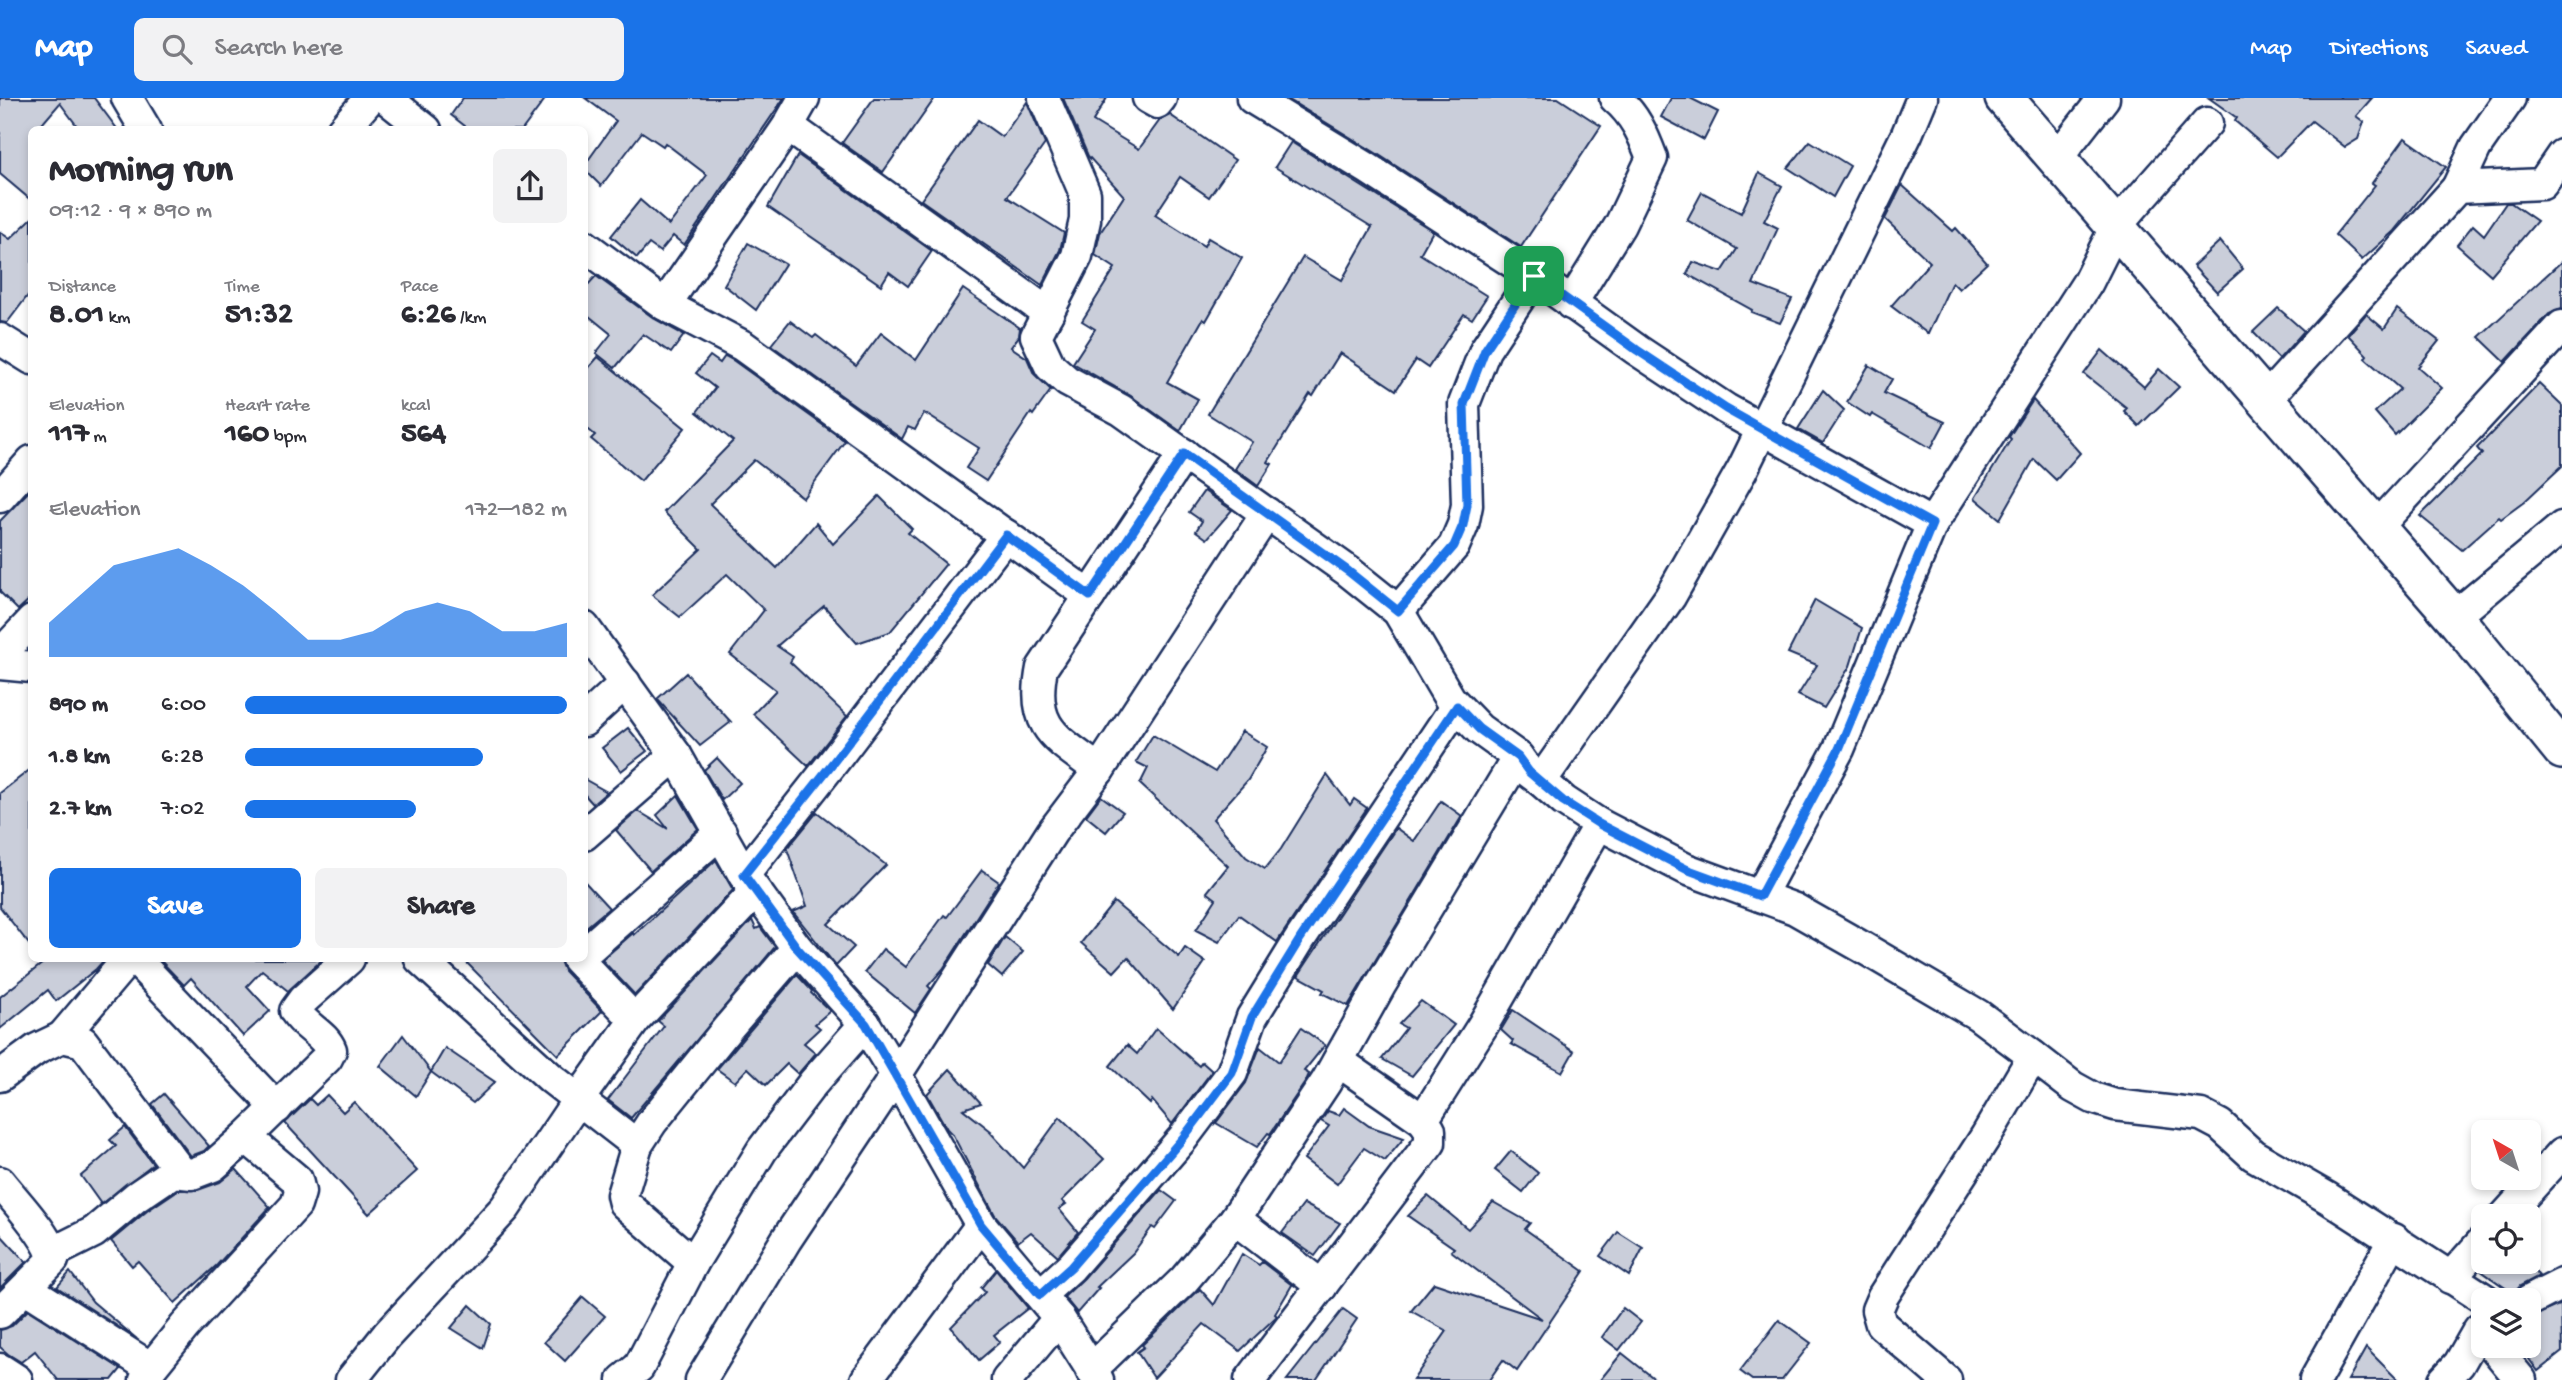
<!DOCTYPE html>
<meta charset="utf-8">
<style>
:root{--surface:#fff;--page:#f2f2f3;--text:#2b2b33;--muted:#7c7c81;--accent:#1a73e8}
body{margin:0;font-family:"Gochi Hand",sans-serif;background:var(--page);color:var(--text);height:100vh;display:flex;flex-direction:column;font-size:26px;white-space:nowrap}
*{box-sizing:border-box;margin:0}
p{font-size:23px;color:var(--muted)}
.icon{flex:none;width:38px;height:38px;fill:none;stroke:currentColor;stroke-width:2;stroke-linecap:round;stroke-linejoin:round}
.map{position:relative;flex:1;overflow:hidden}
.sheet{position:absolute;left:28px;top:28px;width:560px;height:836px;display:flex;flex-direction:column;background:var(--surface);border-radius:10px;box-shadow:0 4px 10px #0003}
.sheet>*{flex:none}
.needle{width:46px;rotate:321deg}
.controls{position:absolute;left:2471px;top:1022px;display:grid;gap:14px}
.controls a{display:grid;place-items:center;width:70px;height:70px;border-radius:10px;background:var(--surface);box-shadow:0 4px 10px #0003;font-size:35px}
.pin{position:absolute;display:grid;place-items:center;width:60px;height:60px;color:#fff;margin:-30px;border-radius:14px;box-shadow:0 4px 10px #0006}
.round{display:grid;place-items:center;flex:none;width:74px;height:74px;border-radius:10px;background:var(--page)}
.overview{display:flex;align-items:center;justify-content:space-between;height:119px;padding:0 21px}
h1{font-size:38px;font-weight:700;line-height:52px}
.figures{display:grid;grid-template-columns:repeat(3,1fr);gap:10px;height:119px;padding:7px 21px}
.figures div{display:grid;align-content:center}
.figures b{font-size:30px;font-weight:700}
.figures small{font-size:19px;font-weight:400}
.figures p{font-size:19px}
.chart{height:196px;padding:14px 21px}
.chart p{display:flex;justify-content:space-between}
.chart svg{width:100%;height:126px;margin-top:7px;fill:var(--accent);opacity:.7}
.action{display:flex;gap:14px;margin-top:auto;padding:14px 21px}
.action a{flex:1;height:80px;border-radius:10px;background:var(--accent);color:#fff;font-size:28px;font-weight:700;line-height:80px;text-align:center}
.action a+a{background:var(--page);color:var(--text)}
ul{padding:0 21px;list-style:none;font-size:23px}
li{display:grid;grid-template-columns:112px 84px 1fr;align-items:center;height:52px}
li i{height:18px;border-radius:9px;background:var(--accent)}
header{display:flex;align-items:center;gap:42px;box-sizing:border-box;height:98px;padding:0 35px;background:var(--accent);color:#fff}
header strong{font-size:33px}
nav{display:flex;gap:38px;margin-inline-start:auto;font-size:24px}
.search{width:490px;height:63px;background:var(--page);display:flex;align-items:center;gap:18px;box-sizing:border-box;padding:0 24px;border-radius:10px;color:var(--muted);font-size:26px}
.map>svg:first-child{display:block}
.building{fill:#caceda;stroke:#1b2f5e;stroke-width:2}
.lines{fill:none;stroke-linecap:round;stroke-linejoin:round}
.minor-casing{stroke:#1b2f5e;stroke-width:35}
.tertiary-casing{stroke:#1b2f5e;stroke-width:42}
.minor{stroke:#fff;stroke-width:30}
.tertiary{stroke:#fff;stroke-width:37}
.route-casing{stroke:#fff;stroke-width:14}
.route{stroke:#1a73e8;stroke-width:9}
</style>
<header>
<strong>Map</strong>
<div class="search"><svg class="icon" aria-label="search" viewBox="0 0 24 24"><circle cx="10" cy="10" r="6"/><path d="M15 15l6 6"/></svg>Search here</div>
<nav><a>Map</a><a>Directions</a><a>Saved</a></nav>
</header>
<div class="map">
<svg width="2562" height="1282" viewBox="0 0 2562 1282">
<rect width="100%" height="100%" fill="#fff"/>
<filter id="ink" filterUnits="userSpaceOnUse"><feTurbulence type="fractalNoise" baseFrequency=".0143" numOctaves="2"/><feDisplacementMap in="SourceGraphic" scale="14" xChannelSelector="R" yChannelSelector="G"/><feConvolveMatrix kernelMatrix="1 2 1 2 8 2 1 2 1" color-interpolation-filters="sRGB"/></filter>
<g filter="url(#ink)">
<!-- building -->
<g class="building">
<path d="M0 0H94L118 32H80L60 5 37 32H32V103L0 76Z"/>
<path d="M463 0H546L522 32H470L451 17Z"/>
<path d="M585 0H784L684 147 673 138 660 154 649 146 637 160 611 138 640 102 669 127 707 77 665 45 663 48 642 34 601 88 584 71V68L616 23Z"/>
<path d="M874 0H935L883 74 842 45Z"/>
<path d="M1063 0H1107L1093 23 1139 51 1160 22 1170 17 1235 62 1209 99 1180 79 1155 117 1204 148 1208 140 1242 160 1206 223 1203 221 1167 284 1198 301 1180 333 1131 298 1073 265 1095 231 1082 223 1115 170 1095 157 1100 135 1124 98 1088 58Z"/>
<path d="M1286 0H1558L1601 28 1521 149 1376 55Z"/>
<path d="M1671 0H1690L1718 14 1704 42 1661 19Z"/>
<path d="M2209 0H2372L2356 18 2364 24 2358 41 2345 49 2312 23 2277 59 2235 23 2237 20Z"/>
<path d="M1027 4 1045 46 1007 99 1064 135 1060 152 1042 187 921 102 978 22 1002 39Z"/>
<path d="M2405 40 2446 69 2394 133 2362 162 2335 137 2375 87 2372 85Z"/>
<path d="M1810 43 1850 68 1833 99 1788 70Z"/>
<path d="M1291 44 1433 133 1420 156 1487 198 1472 221 1464 216 1428 270 1416 262 1396 292 1340 255 1313 298 1310 296 1268 364 1272 366 1258 388 1235 371 1252 344 1208 316 1303 159 1342 182 1372 129 1275 69Z"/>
<path d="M798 57 932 153 908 188 889 174 881 187 768 109Z"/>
<path d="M1759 75 1782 88 1764 123 1778 130 1753 186 1792 201 1780 225 1751 214 1752 212 1687 176 1693 164 1722 174 1737 151 1687 122 1702 94 1741 115Z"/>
<path d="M1902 87 1953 133 1956 130 1987 165 1959 191 1952 184 1928 236 1891 208 1930 164 1885 121Z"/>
<path d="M2506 105H2511L2537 123 2491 177 2457 147 2473 127 2484 137Z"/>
<path d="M32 120V192L7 225 0 224V134L10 141Z"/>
<path d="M2220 143 2243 171 2217 194 2193 168Z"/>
<path d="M748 145 785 166 756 212 724 187Z"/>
<path d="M2562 163V211L2549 216 2505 264 2479 239Z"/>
<path d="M596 178 655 221 684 237 671 255 643 236 615 270 596 255 611 236 584 214V191Z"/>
<path d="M963 191 1020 230 1019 238 1011 249 1027 260 1034 276 1051 292 1033 317 1031 315 986 383 966 370 979 350 924 315 915 332 908 329 902 341 771 247 790 223 813 240 816 237 856 268 881 235 916 262Z"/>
<path d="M2278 210 2304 233 2279 261 2253 234Z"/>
<path d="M2397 211 2439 243 2418 269 2442 290 2395 337 2375 314 2400 291 2365 260 2367 257 2348 237 2366 216 2384 231Z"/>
<path d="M2102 252 2144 289 2159 271 2179 289 2139 328 2124 313 2127 310 2084 276Z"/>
<path d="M710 258 720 265 725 258 734 263 845 343 803 400 754 362 710 406 777 470 816 425 833 446 879 398 912 431 908 435 946 466 890 534 857 545 824 508 777 548 793 559 790 564 847 618 808 668 753 616 776 592 730 556 764 512 727 476 680 519 652 497 701 451 664 414 733 343 697 314 715 290 696 275Z"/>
<path d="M598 259 685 330 641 383 591 341 595 337 584 328V275Z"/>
<path d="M1869 267 1892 281 1884 295 1945 324 1931 350 1872 316 1870 319 1847 304Z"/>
<path d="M2539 286 2562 308V368L2524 404 2501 421 2499 419 2462 452 2420 418 2482 356 2477 350Z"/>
<path d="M1823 292 1844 312 1823 345 1798 331Z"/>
<path d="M2033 302 2080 355 2056 382 2034 361 2000 421 1975 400 2011 341 2009 339Z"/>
<path d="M32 390V499L18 512 0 494V423Z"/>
<path d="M1204 393 1232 412 1207 441 1196 433 1202 423 1189 414Z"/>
<path d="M1815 502 1862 530 1850 568 1824 610 1798 597 1817 567 1788 555Z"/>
<path d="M686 575 731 624 700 648 657 601Z"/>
<path d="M628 630 647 653 621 673 602 650Z"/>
<path d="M1242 633 1267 649 1248 682 1213 721 1246 759 1265 771 1281 751 1327 677 1350 707 1354 701 1367 710 1277 844 1239 817 1219 844 1196 832 1216 801 1207 794 1228 768 1140 686 1148 670 1136 664 1153 637 1215 674Z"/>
<path d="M717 660 740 685 722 702 704 672Z"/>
<path d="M32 670V850L0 809V695Z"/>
<path d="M584 681 607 694 593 706 584 696Z"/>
<path d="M678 697 698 731 651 773 616 732 638 713 668 731 657 717Z"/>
<path d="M1101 698 1123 714 1106 734 1086 718Z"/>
<path d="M1441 703 1462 718 1348 908 1322 895 1324 892 1298 878 1396 730 1414 743Z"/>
<path d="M817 714 886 767 828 826 854 849 836 868 793 814 807 808 787 751Z"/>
<path d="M716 762 733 792 635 897 602 862 633 835 634 837Z"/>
<path d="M982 772 999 784 943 871 928 888 931 891 915 915 865 874 883 851 906 869 944 817 947 819Z"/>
<path d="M584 783 609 810 584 831Z"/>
<path d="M1114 804 1179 859 1185 850 1205 864 1173 911 1128 859 1114 874 1081 845Z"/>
<path d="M752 822 756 831 760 829 775 849 631 1020 608 1002 664 928 658 923Z"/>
<path d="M1005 839 1023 854 1002 879 988 867Z"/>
<path d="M48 861H105L96 871 56 903 48 892 0 931V899Z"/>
<path d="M159 861H323L288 893 262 872 247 888 270 913 243 938 191 880 184 887Z"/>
<path d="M463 861H560L564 873 602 913 558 957Z"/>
<path d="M797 877 812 893 811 895 830 913 815 926 820 930 804 945 816 955 798 976 787 966 766 987 748 970 735 984 717 971Z"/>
<path d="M1421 903 1454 927 1412 978 1382 961 1406 930 1399 926Z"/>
<path d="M1513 912 1574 953 1562 974 1511 946 1513 943 1501 932Z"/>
<path d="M1156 930 1199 968 1202 964 1212 973 1172 1026 1152 1002 1150 1006 1110 968 1127 947 1137 956Z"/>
<path d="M1301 930 1325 947 1304 973 1309 976 1306 983 1270 1036 1268 1035 1257 1049 1216 1025 1246 985 1260 949 1279 964Z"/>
<path d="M403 937 431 974 416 998 380 968Z"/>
<path d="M445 950 495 984 473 1005 431 974Z"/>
<path d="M950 971 981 1005 963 1011 991 1033 990 1034 1023 1070 1060 1019 1104 1061 1062 1103 1066 1106 1059 1111 1078 1134 1058 1158 1031 1134 1018 1144 995 1117 953 1037 947 1031 927 996Z"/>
<path d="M164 996 209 1048 204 1053 191 1058 152 1006Z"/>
<path d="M327 997 343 1014 354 1004 417 1073 369 1116 285 1025 310 1001 316 1007Z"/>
<path d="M1344 1010 1369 1028 1404 1040 1385 1063 1364 1050 1337 1086 1304 1061 1329 1028 1321 1023 1328 1013 1339 1017Z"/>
<path d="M125 1029 153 1066 101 1106 81 1078 116 1048 110 1042Z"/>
<path d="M1511 1053 1538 1075 1523 1094 1495 1072Z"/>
<path d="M236 1071 270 1109 217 1167 175 1205 138 1163 132 1168 111 1143 147 1113 178 1092H198L220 1084Z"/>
<path d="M1161 1092 1176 1103 1155 1131 1152 1129 1133 1155 1097 1189 1099 1190 1077 1215 1064 1199 1084 1180Z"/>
<path d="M1428 1098 1468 1131 1493 1104 1530 1125 1525 1131 1584 1173 1517 1273 1503 1262 1489 1282H1413L1447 1233 1411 1213 1434 1185 1542 1221 1451 1153 1454 1150 1408 1118Z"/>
<path d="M1304 1106 1340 1125 1315 1158 1282 1135Z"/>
<path d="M1618 1134 1643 1150 1629 1178 1600 1158Z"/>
<path d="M0 1136 26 1164 0 1190Z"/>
<path d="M1242 1156 1259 1167 1262 1164 1292 1187 1275 1216 1277 1218 1240 1253 1204 1226 1154 1280 1137 1254 1144 1249 1142 1247 1200 1191 1214 1207Z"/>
<path d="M2488 1164H2527L2539 1178 2520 1188 2514 1196 2480 1172Z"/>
<path d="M996 1172 1028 1210 994 1237 1000 1244 979 1262 951 1229 985 1194 981 1190Z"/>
<path d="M70 1174 93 1204 137 1241 57 1189Z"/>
<path d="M583 1199 605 1218 565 1263 544 1244Z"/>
<path d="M2561 1206 2562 1254 2538 1273 2529 1261V1220Z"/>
<path d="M470 1207 491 1226 483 1250 451 1230Z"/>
<path d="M1623 1210 1641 1224 1619 1252 1602 1239Z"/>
<path d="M1343 1211 1357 1221 1316 1282H1287Z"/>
<path d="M28 1212 121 1271 112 1282H58L35 1253 21 1264 8 1256 0 1249V1232L12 1228Z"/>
<path d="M1779 1222 1811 1245 1782 1282H1752L1740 1273Z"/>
<path d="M2366 1250 2398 1282H2348Z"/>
<path d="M1622 1255 1656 1282H1600Z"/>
</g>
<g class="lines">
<!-- minor casing -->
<g class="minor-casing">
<g id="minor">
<path d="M127 0 146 32"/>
<path d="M386 0 426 32"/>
<path d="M1044 0 1085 96V122L1077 158 1036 238 1050 268 1067 283 1121 312 1348 473 1398 513 1450 601 1479 631 1518 659 1529 674 1541 683 1670 499 1742 372 1907 36 1922 0"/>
<path d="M1148 0 1157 5 1161 0"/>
<path d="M1252 0 1367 70 1534 178 1637 252 1726 311 1932 426 1839 651 1760 798"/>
<path d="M788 28 1048 215"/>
<path d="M342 32 370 0"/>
<path d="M2057 60 2104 0"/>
<path d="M2457 90 2476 49 2510 0"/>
<path d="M584 147 665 207 743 248 1090 498"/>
<path d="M1571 206 1620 127 1652 60C1643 36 1635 17 1615 0"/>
<path d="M665 207 788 28 804 0"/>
<path d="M0 241 32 261"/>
<path d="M2266 301 2457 90 2542 86 2562 57"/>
<path d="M0 399 32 363"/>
<path d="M1932 426 2088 184 2116 128 2207 25"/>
<path d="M2377 429 2562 228"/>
<path d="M1398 513 1454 448 1463 427 1467 407 1464 306 1485 252 1534 178"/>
<path d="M2454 519 2562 429"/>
<path d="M584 529 676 657 744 777 797 850 865 926 896 977 786 1142 701 1282"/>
<path d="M0 557 32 523"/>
<path d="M0 566 32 569"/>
<path d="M584 623 625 585"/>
<path d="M1099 672C1056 640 1030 630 1042 570L1184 356"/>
<path d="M1541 683 1564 703 1599 726 1686 771 1795 811 1862 849 1978 917 2033 958 1986 1038 1883 1198 1877 1212 1881 1226 1946 1282"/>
<path d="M584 737 676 657"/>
<path d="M744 777 835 662 1006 437"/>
<path d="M584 855 721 734"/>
<path d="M135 861 277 1010"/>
<path d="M420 861 552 981 637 1047"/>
<path d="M577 861 635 922"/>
<path d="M62 939 128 861"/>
<path d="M2033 958 2073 989 2093 1000 2115 1007 2201 1017 2220 1027 2253 1057 2328 1100 2486 1202"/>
<path d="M0 978 37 951 62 939 83 944 181 1074"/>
<path d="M1423 1022 1483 927 1599 726"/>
<path d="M0 1084C14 1102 52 1141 53 1162L0 1215"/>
<path d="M2505 1118 2562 1055"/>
<path d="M1235 1121 1322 1188"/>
<path d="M52 1155 94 1134 136 1099 173 1074 192 1076 213 1068 246 1039"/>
<path d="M693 1165 624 1105 622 1097 637 1047 652 1024 728 930 797 850"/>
<path d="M2450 1180 2483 1143"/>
<path d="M26 1190 151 1270"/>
<path d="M1040 1197 1071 1169 1183 1040 1232 975 1252 919 1300 841 1456 608"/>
<path d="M2529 1203 2562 1186"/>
<path d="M2493 1248 2521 1282"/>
<path d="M0 1271 17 1282"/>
<path d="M1091 1272 1184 1182 1235 1121 1326 984 1381 886 1518 659"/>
<path d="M145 1282 151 1270 185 1228 296 1107 300 1094 297 1082 246 1039 327 960 331 952C325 936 306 930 295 913L303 902 349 861"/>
<path d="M351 1282 387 1237 505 1110 578 1002 635 922 755 794"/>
<path d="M623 1282 639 1269 693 1165 762 1052 813 985 865 926"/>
<path d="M866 1282 981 1127"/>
<path d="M1007 1282 1059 1220"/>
<path d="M1098 1282 1059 1220 981 1127 896 977 1052 734 1099 672 1267 415"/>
<path d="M1250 1282 1430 1045V1032L1423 1022 1338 963"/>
<path d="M2315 1282 2394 1141"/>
<path d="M2444 1282 2459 1266 2479 1231 2483 1229"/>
</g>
</g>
<!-- tertiary casing -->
<g class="tertiary-casing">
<path id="tertiary" d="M2004 0 2454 519 2562 652"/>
</g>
<!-- minor -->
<use href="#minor" class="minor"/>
<!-- tertiary -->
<use href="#tertiary" class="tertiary"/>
</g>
</g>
<g class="lines" filter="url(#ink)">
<!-- route casing -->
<g class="route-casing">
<path id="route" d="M1534 178 1637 252 1726 311 1932 426 1839 651 1760 798 1686 771 1599 726 1563 703 1529 674 1518 659 1479 631 1457 608 1300 841 1252 919 1232 975 1183 1040 1071 1169 1040 1197 981 1127 866 926 797 850 744 777 835 662 1006 437 1090 498 1184 356 1348 473 1398 513 1454 448 1463 427 1467 407 1464 306 1485 252Z"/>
</g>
<!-- route -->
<use href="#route" class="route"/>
</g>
</svg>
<div class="controls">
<a><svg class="needle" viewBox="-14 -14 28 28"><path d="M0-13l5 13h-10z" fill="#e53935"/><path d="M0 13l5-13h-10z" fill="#7c7c81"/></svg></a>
<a><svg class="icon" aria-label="locate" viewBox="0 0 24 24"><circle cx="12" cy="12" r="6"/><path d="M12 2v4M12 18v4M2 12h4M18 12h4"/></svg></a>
<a><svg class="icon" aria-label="layers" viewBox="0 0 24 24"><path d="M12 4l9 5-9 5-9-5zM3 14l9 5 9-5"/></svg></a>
</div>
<div class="pin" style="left:1534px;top:178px;background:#1e9e55"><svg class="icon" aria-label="arrive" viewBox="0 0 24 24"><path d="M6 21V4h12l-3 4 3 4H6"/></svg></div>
<section class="sheet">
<div class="overview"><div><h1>Morning run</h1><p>09:12 · 9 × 890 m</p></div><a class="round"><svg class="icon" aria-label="share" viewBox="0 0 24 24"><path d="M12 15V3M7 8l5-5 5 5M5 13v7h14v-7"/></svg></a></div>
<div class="figures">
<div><p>Distance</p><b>8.01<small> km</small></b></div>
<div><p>Time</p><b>51:32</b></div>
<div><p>Pace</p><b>6:26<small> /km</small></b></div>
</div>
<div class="figures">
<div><p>Elevation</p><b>117<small> m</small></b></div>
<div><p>Heart rate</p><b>160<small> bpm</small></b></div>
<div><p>kcal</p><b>564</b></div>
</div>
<div class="chart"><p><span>Elevation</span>172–182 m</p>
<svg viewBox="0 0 160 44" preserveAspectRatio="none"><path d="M0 44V32L10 22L20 12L30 9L40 6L50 12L60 19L70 28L80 38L90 38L100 35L110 28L120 25L130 28L140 35L150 35L160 32V44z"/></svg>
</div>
<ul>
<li><b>890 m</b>6:00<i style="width:100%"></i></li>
<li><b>1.8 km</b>6:28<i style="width:74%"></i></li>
<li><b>2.7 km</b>7:02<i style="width:53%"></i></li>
</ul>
<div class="action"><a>Save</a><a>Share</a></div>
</section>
</div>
